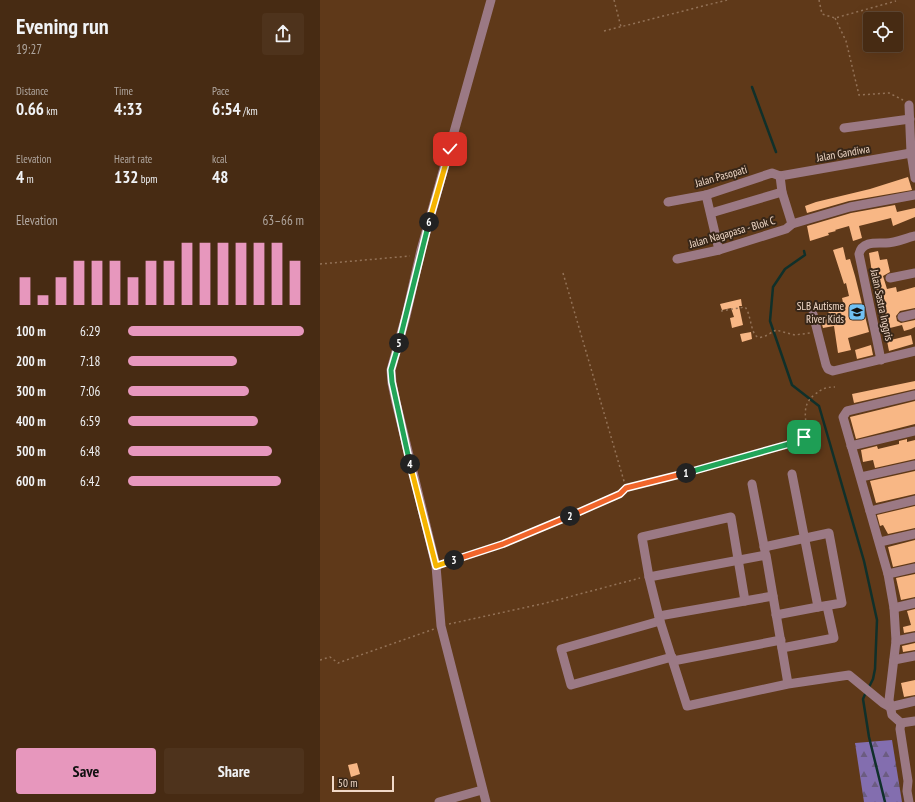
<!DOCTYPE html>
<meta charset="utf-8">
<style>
:root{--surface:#472b13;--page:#4e331c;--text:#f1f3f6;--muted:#b0a7a0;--line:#5f4733;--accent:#e797bd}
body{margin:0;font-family:"PT Sans Narrow",sans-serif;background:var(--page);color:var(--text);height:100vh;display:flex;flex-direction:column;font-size:15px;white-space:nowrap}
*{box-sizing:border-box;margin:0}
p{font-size:13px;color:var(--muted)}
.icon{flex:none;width:22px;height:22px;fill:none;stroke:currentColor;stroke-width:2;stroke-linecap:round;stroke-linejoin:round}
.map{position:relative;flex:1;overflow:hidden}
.drawer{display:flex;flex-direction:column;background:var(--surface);width:320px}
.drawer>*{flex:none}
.fabs{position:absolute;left:543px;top:12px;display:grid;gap:8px}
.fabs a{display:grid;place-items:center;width:40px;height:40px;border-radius:4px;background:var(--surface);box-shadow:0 4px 16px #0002,0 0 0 1px var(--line);font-size:20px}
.scale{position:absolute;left:12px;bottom:10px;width:62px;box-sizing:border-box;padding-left:4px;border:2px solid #f1d9c8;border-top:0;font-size:11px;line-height:14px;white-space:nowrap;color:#f1d9c8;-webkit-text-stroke:3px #372618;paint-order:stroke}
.pin{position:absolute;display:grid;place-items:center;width:34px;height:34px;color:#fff;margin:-17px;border-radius:8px;box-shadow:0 2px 6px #0006}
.km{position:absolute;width:20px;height:20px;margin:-10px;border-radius:50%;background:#222;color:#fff;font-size:11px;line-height:20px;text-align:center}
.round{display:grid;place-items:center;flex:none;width:42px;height:42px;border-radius:4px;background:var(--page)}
.head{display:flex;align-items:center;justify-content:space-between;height:68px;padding:0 16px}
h1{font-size:22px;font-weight:800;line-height:30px}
.figures{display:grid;grid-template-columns:repeat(3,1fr);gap:6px;height:68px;padding:4px 16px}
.figures div{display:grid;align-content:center}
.figures b{font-size:17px;font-weight:800}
.figures small{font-size:11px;font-weight:400}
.figures p{font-size:11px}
.chart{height:112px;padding:8px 16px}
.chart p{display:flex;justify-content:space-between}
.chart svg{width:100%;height:72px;margin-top:4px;stroke:var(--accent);stroke-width:6}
.button{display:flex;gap:8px;margin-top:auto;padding:8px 16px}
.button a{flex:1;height:46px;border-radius:4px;background:var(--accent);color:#111;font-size:16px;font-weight:800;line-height:46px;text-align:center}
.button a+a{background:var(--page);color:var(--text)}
ul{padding:0 16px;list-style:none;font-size:13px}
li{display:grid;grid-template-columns:64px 48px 1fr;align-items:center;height:30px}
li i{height:10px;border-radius:5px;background:var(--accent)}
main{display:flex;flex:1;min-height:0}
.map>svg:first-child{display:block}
.forest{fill:url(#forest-firs)}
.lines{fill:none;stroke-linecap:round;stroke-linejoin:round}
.stream{stroke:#10302a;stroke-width:2.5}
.building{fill:#f8b785}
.path{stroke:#937257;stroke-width:1.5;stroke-dasharray:2 3;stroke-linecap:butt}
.minor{stroke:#9b7984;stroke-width:9}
.split-1-casing{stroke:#fff;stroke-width:8}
.split-2-casing{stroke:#fff;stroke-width:8}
.split-3-casing{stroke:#fff;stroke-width:8}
.split-4-casing{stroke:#fff;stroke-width:8}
.split-5-casing{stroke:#fff;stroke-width:8}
.split-6-casing{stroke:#fff;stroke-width:8}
.split-7-casing{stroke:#fff;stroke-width:8}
.split-1{stroke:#22a559;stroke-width:5}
.split-2{stroke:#f0652b;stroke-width:5}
.split-3{stroke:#f0652b;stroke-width:5}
.split-4{stroke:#f5b400;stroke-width:5}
.split-5{stroke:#22a559;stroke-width:5}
.split-6{stroke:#22a559;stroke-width:5}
.split-7{stroke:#f5b400;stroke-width:5}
.labels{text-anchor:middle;stroke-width:4;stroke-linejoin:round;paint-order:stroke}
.street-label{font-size:11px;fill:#f1d9c8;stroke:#372618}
.poi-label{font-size:11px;fill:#f1d9c8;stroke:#372618;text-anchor:end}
</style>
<main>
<section class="drawer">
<div class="head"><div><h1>Evening run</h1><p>19:27</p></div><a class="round"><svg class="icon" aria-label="share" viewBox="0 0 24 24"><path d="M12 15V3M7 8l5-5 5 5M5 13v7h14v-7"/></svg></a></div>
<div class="figures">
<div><p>Distance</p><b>0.66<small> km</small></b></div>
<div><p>Time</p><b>4:33</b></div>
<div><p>Pace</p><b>6:54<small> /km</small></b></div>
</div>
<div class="figures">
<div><p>Elevation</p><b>4<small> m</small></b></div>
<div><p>Heart rate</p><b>132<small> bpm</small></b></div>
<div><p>kcal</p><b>48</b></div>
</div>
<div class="chart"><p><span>Elevation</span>63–66 m</p>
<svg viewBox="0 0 160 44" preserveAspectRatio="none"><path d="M5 44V27M15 44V38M25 44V27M35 44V17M45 44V17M55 44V17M65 44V27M75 44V17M85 44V17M95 44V6M105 44V6M115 44V6M125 44V6M135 44V6M145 44V6M155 44V17"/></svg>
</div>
<ul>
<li><b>100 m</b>6:29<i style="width:100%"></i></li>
<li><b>200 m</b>7:18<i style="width:62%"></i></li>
<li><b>300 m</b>7:06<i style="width:69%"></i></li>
<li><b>400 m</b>6:59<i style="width:74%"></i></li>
<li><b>500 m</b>6:48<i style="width:82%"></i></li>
<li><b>600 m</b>6:42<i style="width:87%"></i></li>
</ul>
<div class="button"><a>Save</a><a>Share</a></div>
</section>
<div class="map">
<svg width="595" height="802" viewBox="0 0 595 802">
<defs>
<pattern id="forest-firs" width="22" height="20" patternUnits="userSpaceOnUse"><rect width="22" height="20" fill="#836eaf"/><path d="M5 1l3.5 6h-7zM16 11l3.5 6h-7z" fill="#6b5c81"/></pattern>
</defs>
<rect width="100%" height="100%" fill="#5f3919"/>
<!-- forest -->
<path class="forest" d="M572 740 582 802H544L535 743Z"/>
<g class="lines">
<!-- stream -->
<g class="stream">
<path d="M432 87 456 152"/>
<path d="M484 251 485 255 465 269 453 287 450 321 472 385 499 406 544 561 557 620 555 669 553 679 549 687"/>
<path d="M546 692 543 699 549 737 565 802"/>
</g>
</g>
<!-- building -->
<g class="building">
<path d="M588 177 592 190 529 201 487 213 485 206 496 202 550 189Z"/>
<path d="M575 205 577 212 595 208V217L573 226 571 218 539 226 542 238 533 241 529 226 515 230 516 231 508 233 509 235 490 241 487 226 531 213Z"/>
<path d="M523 247 526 260 530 259 535 276 549 332 528 338 531 350 518 353 514 326 503 328 500 317 509 314 508 311 524 307 522 298 529 296 526 283 524 284 513 250Z"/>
<path d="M558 251 560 260 567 259 570 272 563 276 567 289 576 287 577 292 595 287V308L580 311 576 316 577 321 581 323 595 320V327L591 329 584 331 582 325 566 329 552 279H553L549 253Z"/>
<path d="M421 299 422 306H419L423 325 412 328 410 318 414 317 411 308 402 310 400 304Z"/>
<path d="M431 332 432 339 422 342 420 334Z"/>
<path d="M591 335 593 344 569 351 567 341Z"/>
<path d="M551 345 553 355 537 359 535 350Z"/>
<path d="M595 381V389L534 403 532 394Z"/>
<path d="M595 401V424L536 439 530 417Z"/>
<path d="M587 439V442L595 440V459L555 468 553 460 543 462 541 450 557 446 558 449 579 444V441Z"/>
<path d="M595 471V494L556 503 550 481Z"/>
<path d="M595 506V528L568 534 563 525 560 526 557 515Z"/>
<path d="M595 540V562L573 567 568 547Z"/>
<path d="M595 574V597L581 600 576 578Z"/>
<path d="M595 609V631L584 633 583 627 591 625 587 611Z"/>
<path d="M595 643V650L583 652 582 646Z"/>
<path d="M595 680V695L584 697 581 683Z"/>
<path d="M37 763 40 774 31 777 28 765Z"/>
</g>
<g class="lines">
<!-- path -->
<g class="path">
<path d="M294 0 301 27"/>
<path d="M499 0 502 14 515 18 576 1"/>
<path d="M515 18 526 41 539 95 569 93 583 100"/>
<path d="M284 31 407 0"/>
<path d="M0 264 90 256"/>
<path d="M243 273 306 488"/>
<path d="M401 311 425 307C432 314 430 341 442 337 447 336 452 332 456 330L475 335 490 333"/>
<path d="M124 563 183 544 300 494 306 488 480 441C494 426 476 410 494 395 502 389 505 387 515 387"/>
<path d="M129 624 226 603 320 578"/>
<path d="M0 660 10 657 18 663 114 629"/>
</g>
<!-- minor -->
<g class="minor">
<path d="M589 105 591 153 595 178"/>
<path d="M524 128 590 119"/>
<path d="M460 176 591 153"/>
<path d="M460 176 462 192 472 224"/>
<path d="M386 195 399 250"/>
<path d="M348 202 386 195 452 173 460 176"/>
<path d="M391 213 462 192"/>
<path d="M357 259 399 250 466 229 472 224 530 207 595 195"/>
<path d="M570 278 595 273"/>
<path d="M493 314 506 365 508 369 513 371 595 351"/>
<path d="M582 317 595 314"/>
<path d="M561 360 539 254C542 241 556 243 566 243 575 243 586 238 595 236"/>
<path d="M595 395 527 411 523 417 568 574 574 608 576 641 569 700 572 715 581 723 595 721"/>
<path d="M531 446 595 431"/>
<path d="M541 477 595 465"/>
<path d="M432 484 445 551"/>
<path d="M550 511 595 500"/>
<path d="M560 542 595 534"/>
<path d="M444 547 509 533 522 603 498 607"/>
<path d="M568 574 595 568"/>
<path d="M329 577 322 537 411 517 425 601"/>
<path d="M574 608 595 603"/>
<path d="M456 615 498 607 472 474"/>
<path d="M339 616 453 596"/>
<path d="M340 621 241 649 251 685 352 657"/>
<path d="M576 641 595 637"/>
<path d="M462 648 514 638 507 606"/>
<path d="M574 660 595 656"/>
<path d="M353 661 461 640"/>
<path d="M468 684 446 555 329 577 340 621 367 706 468 684 529 675 563 703 570 707 595 701"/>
<path d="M581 723 580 729 588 781 587 791 589 802"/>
<path d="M119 802 162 790"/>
<path d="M166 802 121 626 116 566 76 402 72 383 71 370 86 316 101 250 171 0"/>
</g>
</g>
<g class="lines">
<!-- split-1 casing -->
<g class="split-1-casing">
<path id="split-1" d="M366 473 480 441 484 437"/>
</g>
<!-- split-2 casing -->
<g class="split-2-casing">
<path id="split-2" d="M250 516 300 494 306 488 366 473"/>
</g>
<!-- split-3 casing -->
<g class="split-3-casing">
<path id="split-3" d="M134 560 183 544 250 516"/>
</g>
<!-- split-4 casing -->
<g class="split-4-casing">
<path id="split-4" d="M90 464 116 566 134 560"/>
</g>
<!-- split-5 casing -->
<g class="split-5-casing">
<path id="split-5" d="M79 343 71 370 72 382 90 464"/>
</g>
<!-- split-6 casing -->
<g class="split-6-casing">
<path id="split-6" d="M79 343 109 222"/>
</g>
<!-- split-7 casing -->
<g class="split-7-casing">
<path id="split-7" d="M109 222 130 149"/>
</g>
<!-- split-1 -->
<use href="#split-1" class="split-1"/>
<!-- split-2 -->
<use href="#split-2" class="split-2"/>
<!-- split-3 -->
<use href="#split-3" class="split-3"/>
<!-- split-4 -->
<use href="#split-4" class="split-4"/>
<!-- split-5 -->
<use href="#split-5" class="split-5"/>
<!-- split-6 -->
<use href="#split-6" class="split-6"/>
<!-- split-7 -->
<use href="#split-7" class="split-7"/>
</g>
<!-- icons -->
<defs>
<g id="school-square" transform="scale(0.9)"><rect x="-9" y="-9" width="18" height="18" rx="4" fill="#71c1f4" stroke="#372618"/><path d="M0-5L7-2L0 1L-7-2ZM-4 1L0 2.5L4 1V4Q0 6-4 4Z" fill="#111"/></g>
</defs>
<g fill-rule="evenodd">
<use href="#school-square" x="537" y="312"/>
</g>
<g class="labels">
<!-- street labels -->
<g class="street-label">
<text transform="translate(523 153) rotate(-10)" y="4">Jalan Gandiwa</text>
<text transform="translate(401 176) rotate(-16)" y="4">Jalan Pasopati</text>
<text transform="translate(412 232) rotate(-16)" y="4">Jalan Nagapasa - Blok C</text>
<text transform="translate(562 305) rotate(78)" y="4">Jalan Sastra Inggris</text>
</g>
<!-- poi labels -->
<g class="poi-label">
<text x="524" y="310">SLB Autisme<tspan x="524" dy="13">River Kids</tspan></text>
</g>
</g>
</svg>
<div class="fabs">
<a><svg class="icon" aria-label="locate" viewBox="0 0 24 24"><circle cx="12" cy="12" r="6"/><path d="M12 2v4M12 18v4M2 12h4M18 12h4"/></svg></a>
</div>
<div class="scale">50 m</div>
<div class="pin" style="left:484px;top:437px;background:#1e9e55"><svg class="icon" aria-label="arrive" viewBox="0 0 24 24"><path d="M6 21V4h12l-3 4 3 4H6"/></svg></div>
<div class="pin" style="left:130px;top:149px;background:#d93025"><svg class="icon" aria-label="check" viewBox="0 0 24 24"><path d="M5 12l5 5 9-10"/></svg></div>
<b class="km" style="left:366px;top:473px">1</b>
<b class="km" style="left:250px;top:516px">2</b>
<b class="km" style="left:134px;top:560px">3</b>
<b class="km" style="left:90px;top:464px">4</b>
<b class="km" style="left:79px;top:343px">5</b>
<b class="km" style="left:109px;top:222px">6</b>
</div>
</main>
